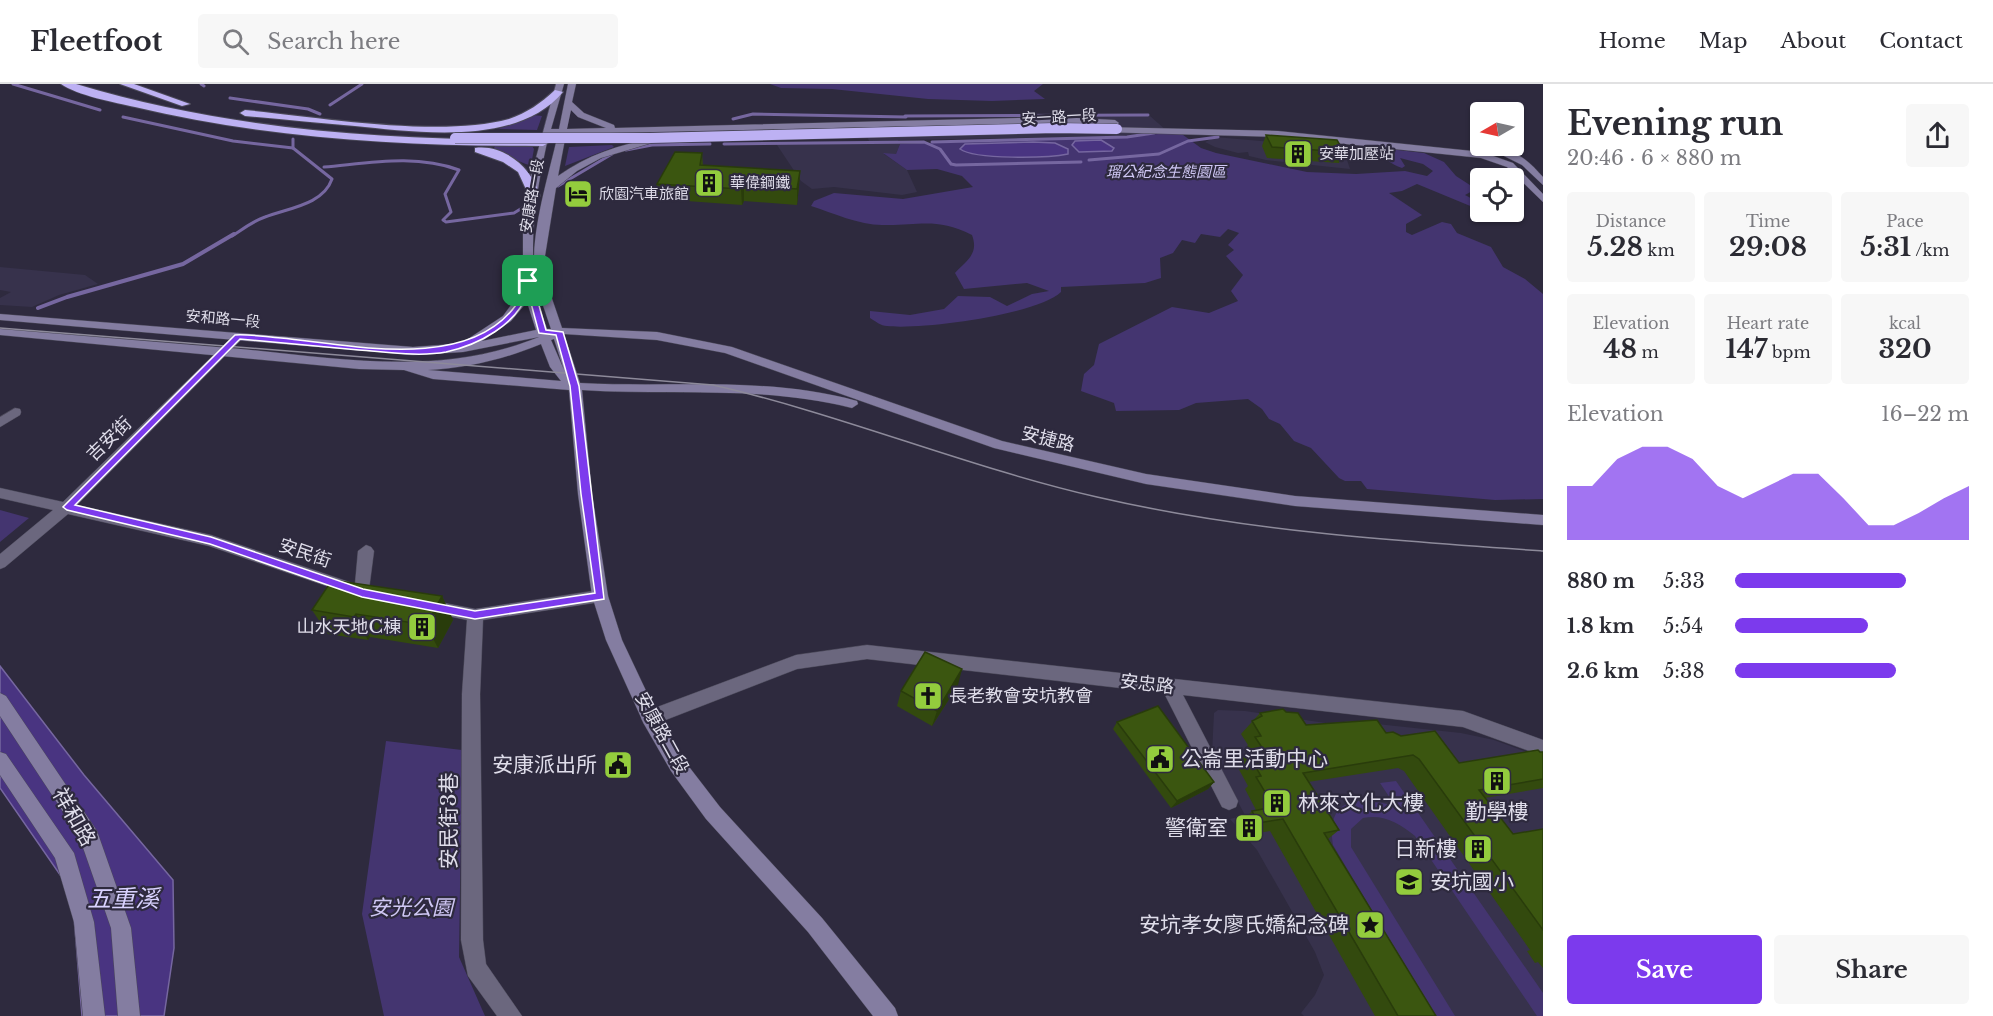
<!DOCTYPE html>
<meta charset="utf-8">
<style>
:root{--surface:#fff;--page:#f7f7f7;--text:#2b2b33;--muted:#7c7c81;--line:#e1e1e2;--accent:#7c3aed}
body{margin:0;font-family:"Libre Baskerville","Noto Sans TC",serif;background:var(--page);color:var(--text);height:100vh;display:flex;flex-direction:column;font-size:22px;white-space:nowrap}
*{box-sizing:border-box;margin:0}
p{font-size:20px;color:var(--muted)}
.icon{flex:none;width:33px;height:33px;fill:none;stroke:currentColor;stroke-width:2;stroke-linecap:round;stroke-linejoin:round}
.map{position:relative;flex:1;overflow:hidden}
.side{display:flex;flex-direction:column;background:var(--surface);width:450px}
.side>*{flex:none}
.needle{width:39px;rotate:261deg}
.buttons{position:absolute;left:1470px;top:18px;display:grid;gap:12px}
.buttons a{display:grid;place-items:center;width:54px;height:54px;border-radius:6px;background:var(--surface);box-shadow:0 2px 4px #0004;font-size:30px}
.pin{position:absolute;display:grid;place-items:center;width:51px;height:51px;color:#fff;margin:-26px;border-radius:12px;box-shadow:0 3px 9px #0006}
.round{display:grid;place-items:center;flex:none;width:63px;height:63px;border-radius:6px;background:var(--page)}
.headline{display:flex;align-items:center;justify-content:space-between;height:102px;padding:0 24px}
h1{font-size:33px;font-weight:700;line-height:45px}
.stats{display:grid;grid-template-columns:repeat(3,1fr);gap:9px;height:102px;padding:6px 24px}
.stats div{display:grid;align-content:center;border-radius:6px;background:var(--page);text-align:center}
.stats b{font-size:26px;font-weight:700}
.stats small{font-size:16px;font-weight:400}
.stats p{font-size:16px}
.chart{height:168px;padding:12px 24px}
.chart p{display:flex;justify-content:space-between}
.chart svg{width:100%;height:108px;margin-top:6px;fill:var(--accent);opacity:.7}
.cta{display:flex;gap:12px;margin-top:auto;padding:12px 24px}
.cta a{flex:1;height:69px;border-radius:6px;background:var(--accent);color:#fff;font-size:24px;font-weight:700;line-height:69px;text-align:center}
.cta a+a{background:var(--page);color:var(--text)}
ul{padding:0 24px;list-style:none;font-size:20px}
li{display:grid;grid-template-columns:96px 72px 1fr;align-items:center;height:45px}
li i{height:15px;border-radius:8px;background:var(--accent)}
header{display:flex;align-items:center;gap:36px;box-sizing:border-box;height:84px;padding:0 30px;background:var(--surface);border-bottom:2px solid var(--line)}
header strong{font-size:28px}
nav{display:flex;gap:33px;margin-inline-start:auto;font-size:21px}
.search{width:420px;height:54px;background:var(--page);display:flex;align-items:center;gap:15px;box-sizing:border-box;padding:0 21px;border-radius:6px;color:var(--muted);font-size:22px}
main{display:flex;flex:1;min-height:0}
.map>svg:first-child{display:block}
.built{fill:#37324c}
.green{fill:#443570}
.water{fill:#493481;stroke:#7667a0;stroke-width:1.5}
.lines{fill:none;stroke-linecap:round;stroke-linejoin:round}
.stream-far1{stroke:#7667a0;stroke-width:3}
.stream{stroke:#7667a0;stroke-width:4}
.street-casing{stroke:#4a4858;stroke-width:1}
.secondary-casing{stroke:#4a4858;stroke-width:1}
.highway-casing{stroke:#4a4858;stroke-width:2}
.street{fill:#6b677e;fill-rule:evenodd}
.secondary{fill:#847da1;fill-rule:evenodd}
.highway{fill:#bdb1f3;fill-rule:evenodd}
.tram{stroke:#8d8a9a;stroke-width:1.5}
.highway-bridge-casing{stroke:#4a4858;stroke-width:11;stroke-linecap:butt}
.highway-bridge{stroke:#bdb1f3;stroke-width:10}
.wall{fill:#334a0e}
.shaded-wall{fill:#293c0b}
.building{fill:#3b5610;stroke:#293c0b;stroke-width:1.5}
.route{fill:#7c3aed;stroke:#fff;stroke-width:1.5;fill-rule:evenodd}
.labels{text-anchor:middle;stroke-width:4.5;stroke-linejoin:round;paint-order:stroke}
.far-street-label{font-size:15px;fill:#dfddea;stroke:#2e2a3e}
.far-poi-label{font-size:15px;fill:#dfddea;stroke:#2e2a3e;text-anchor:start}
.far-park-label{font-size:15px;font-style:italic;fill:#cfc7f4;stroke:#2e2a3e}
.street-label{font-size:18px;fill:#dfddea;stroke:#2e2a3e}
.poi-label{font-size:18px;fill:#dfddea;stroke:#2e2a3e;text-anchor:end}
.near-poi-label{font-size:21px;fill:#dfddea;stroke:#2e2a3e;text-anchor:end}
.near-street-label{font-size:21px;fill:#dfddea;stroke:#2e2a3e}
.near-park-label{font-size:21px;font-style:italic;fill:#cfc7f4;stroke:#2e2a3e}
.near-water-label{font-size:24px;font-style:italic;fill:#d9d2ff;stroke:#2e2a3e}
</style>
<header>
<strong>Fleetfoot</strong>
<div class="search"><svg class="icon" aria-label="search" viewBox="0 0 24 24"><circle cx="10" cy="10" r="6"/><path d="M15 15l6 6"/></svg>Search here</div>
<nav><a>Home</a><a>Map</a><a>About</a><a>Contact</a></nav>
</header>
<main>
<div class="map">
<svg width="1543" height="932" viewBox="0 0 1543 932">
<rect width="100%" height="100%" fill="#2e2a3e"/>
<!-- built -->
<g class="built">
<path d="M1150 32 1167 47 1125 52 898 56 900 60 896 70H884L907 86 917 108 902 111 834 103 812 105 801 97 775 58 869 57 861 39Z"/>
<path d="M1215 53 1340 64H1343L1350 85 1266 76 1249 72 1248 68 1238 69 1215 63 1205 58Z"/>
<path d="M0 183 85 191 98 200 59 211 32 223 0 221V214L11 208 0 206Z"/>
<path d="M1218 626 1245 627 1332 640 1349 637 1461 649 1494 656 1543 674V932H1304L1301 929 1315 911 1324 891 1315 868 1257 766 1230 735 1245 731 1212 670 1214 629Z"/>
</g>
<!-- green -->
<g class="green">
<path d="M770 0H1043L1034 7 1045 15 992 17 928 15 832 5 781 4Z"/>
<path d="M533 31 542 32 537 46 498 45Z"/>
<path d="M1179 48 1201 64 1216 69 1307 88 1356 90 1405 87 1427 92 1433 87 1423 80 1400 74 1405 82 1402 84C1391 80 1383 75 1380 64L1424 69 1444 78 1456 92 1476 105 1465 111 1480 119V126L1417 100 1402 107 1389 109 1422 131 1406 140V148L1412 151 1442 138 1451 140 1457 149 1491 163 1503 183 1525 195 1543 210V415L1495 416 1367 405 1361 397H1345L1339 394 1311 364 1294 357 1280 340 1269 335 1262 325 1248 315 1196 319 1179 326 1116 327 1114 319 1081 307 1084 290 1094 281 1099 260 1172 223 1209 229 1238 217 1231 207 1243 191 1226 172 1234 166 1228 161 1239 149 1228 145 1220 153 1201 150 1195 159 1182 156 1173 169 1160 174 1161 194 1145 199 1061 203V208C1037 231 920 246 887 242 881 242 875 237 870 234V227L910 231 944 225 958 212 990 213 1007 222 1032 210 1049 207 1027 199 964 205 955 189C967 176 979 170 972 151 936 133 919 142 882 141 859 141 833 129 811 122L814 117 834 109 903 115 973 103 962 92 937 85 907 86 883 69 896 70 900 60 1127 53Z"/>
<path d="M612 61 614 63 565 82 569 63Z"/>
<path d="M495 62H532L534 65 531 81C523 81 503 68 493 66Z"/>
<path d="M0 426 29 434 0 458Z"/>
<path d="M386 657 462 666 459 873 485 932H384L362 830Z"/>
<path d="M1396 697 1543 909V932H1537L1415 752C1399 739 1384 730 1363 734L1351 745V763L1455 932H1435L1333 761C1325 713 1360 711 1396 723L1380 699Z"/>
</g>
<!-- water -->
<g class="water">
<path d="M1101 56 1114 64 1112 67 1079 68 1072 61 1075 57Z"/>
<path d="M1033 58 1055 59 1068 65V70C1048 74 975 76 960 65L965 60Z"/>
<path d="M0 582 84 691 173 796 174 864 164 932H82L72 808 0 704Z"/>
</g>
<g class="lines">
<!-- stream-far1 -->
<g class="stream-far1">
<path d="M13 0 100 26"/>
<path d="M201 0 204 2"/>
<path d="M230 14 308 25 320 30"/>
<path d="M330 21 362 0"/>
<path d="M905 32 1148 31"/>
<path d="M123 33 233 57 293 64"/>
<path d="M733 35 753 30 906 33"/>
<path d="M932 58 1127 53 1154 49"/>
<path d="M724 60 924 58 940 65 951 80 956 81 1081 78"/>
<path d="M626 66 652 61 710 60"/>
<path d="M1089 76 1159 70 1188 57 1218 53"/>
<path d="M324 83C370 79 415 70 459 86L445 110 451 128 443 136 446 138 514 129 527 121"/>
<path d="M558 102 612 70"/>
<path d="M232 152C243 145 253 137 265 133 288 124 323 121 332 95L293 64V55"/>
</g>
<!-- stream -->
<path class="stream" d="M38 224 67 213 183 180 234 150"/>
<!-- street casing -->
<g class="street-casing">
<g id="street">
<path d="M238 249 242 251V255L77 421 211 451 355 500 358 467 366 461 371 463 374 467 368 513H356L354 509 350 510 209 462 68 430 5 483 0 485V470L53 426 0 414V404L63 418 234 251Z"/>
<path d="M15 324 20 325 21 328 20 331 0 343V333Z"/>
<path d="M600 506 606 508 608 512 606 516 600 518 483 536 480 610 483 856 486 880 522 932H497L468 892 461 856 462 610 467 536 429 528 423 526 421 522 423 518 429 516 475 525Z"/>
<path d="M867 561 1463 627 1543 656V672L1463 643 1183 611 1238 717 1236 723 1229 726 1222 723 1164 609 867 575 797 585 650 642 644 640 641 634 644 628 796 571Z"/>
</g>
</g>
<!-- secondary casing -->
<g class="secondary-casing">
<g id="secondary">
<path d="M556 0H564L551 45H559L568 0H576L572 18 584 29 614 41 615 44 1058 33 1115 36 1119 39 1115 42 1058 39 566 50 558 92C587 71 619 61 654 54L658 57 601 74 577 87 556 104 544 178 548 203 562 244 657 248 732 263 1002 357 1146 390 1295 412 1543 431V441L1295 422 1146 400 994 364 725 269 657 256 564 250 580 299C673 304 766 292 857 317L858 320 852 324C763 301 672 312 582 306L592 410 608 512 622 556 656 628 683 675 720 723 822 834 895 924 898 932H873L808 848 706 735 671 687 644 640 606 556 592 512 578 410 569 306 433 295 404 286 359 285 0 251V245C80 252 161 258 241 265 344 275 440 293 539 253L463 268 413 271 0 236V230L413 263 468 259V255L503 232 519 210 523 199V146L530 96ZM571 26 578 33 606 44 567 45ZM549 50H558C549 90 534 137 534 177 534 200 544 223 551 245H547C523 181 534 115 549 50ZM527 218 536 246 482 257 511 237ZM554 255 564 286 551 256ZM541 260 550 283 561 297 428 286C467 284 505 275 541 260Z"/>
<path d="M1102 43 1278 47 1482 68 1513 79 1543 110V118L1507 83 1481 74 1278 53 1099 48 1098 46Z"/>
<path d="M1504 68C1520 67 1533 82 1543 93V101L1522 81 1504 72Z"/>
<path d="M0 609 6 612 97 747 131 844 140 932H118L111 844 79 752 0 632Z"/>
<path d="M0 668 6 670 74 769 94 838 105 932H83L74 838 55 774 0 691Z"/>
</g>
</g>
<!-- highway casing -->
<g class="highway-casing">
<g id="highway">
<path d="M61 0H76C229 46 384 56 543 56L548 59 543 62C405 62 270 55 135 23 116 19 76 11 61 0Z"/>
<path d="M120 0H134L190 20 182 22Z"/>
<path d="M555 6 563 8C517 63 417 48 355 42 318 39 282 35 245 32L240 29 245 26C318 33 440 54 509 35 527 29 541 19 555 6Z"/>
<path d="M475 64C505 60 533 85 540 112L538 114H530L518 88 503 78 475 68Z"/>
</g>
</g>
<!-- street -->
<use href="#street" class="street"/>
<!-- secondary -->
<use href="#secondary" class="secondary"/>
<!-- highway -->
<use href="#highway" class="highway"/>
<!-- tram -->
<path class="tram" d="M0 244 713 301C843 331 967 383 1097 413 1243 447 1394 457 1543 467"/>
<!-- highway-bridge casing -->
<g class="highway-bridge-casing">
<path id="highway-bridge" d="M455 54H650L1055 44 1117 45"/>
</g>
<!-- highway-bridge -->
<use href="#highway-bridge" class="highway-bridge"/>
</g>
<!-- wall -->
<g class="wall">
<path d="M1266 51 1344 68 1339 79 1267 74 1262 62Z"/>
<path d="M702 69 703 81 800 87 799 102 797 121 744 117 742 121 659 115 657 100Z"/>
<path d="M442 512 453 536 438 564 370 553 368 556 328 550 312 526Z"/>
<path d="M958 601 932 642 897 622 901 607Z"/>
<path d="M1286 628 1306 641 1386 649 1459 679 1543 668V704L1485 714 1513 750 1543 745V884L1538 878 1535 879 1527 867 1530 866 1404 687 1398 684 1308 698 1339 746 1328 755 1436 932H1375L1270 747 1246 751 1240 739 1252 727 1256 726 1245 705 1248 702 1236 680 1246 669 1244 666 1248 661 1241 650 1260 629Z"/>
<path d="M1117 638 1214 698 1208 705 1171 724 1113 645Z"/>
</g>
<!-- shaded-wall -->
<g class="shaded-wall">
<path d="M800 87 799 102 797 121V105Z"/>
<path d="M744 101V117L742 121 741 105Z"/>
<path d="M442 512 453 536 438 564 426 541Z"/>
<path d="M356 530 370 553 368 556 354 533Z"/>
<path d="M962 585 958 601 932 642 937 627Z"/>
<path d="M1214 698 1208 705 1171 724 1177 717Z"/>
</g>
<!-- building -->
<g class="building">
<path d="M1266 51 1337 56 1344 68 1272 63Z"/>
<path d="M675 68 702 69 700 81 800 87 797 105 744 101 741 105 657 100Z"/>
<path d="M332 496 442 512 426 541 356 530 354 533 312 526Z"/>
<path d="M925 568 962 585 937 627 901 607Z"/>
<path d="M1158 622 1214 698 1177 717 1117 638Z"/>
<path d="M1283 625 1286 628 1298 629 1306 641 1377 636 1386 649 1393 648 1401 652 1435 647 1459 679 1538 666 1540 668H1543V695L1479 706 1513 750 1543 745V846L1419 675 1413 671 1303 689 1339 746 1324 749 1436 932H1398L1283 735 1258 739 1252 727 1274 723 1256 693 1261 692 1247 668 1263 665 1255 653 1261 652 1252 637 1262 632 1260 629Z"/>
</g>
<!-- route -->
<path class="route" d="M526 195 532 197 546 246 563 248 579 302 604 515 475 535 362 513 210 460 67 426 63 423 235 251C250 250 266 253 281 254 351 261 468 288 516 221 521 214 522 203 526 195ZM528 208 539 249 556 251 570 302 581 410 595 509 475 527 363 505 211 453 75 421 240 255C280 259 319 262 359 266 387 268 419 273 446 268 478 261 517 241 528 208Z"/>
<!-- icons -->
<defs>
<g id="building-square" transform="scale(1.5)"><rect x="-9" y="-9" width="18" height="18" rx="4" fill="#93cc3d" stroke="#2e2a3e"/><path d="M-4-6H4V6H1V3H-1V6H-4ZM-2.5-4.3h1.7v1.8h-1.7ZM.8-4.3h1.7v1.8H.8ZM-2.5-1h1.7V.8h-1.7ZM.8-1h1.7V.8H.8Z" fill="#111"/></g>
<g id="hotel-square" transform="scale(1.5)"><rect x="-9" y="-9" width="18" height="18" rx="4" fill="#93cc3d" stroke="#2e2a3e"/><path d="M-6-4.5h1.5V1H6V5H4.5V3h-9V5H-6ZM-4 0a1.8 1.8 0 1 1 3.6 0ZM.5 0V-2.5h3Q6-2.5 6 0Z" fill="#111"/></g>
<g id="church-square" transform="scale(1.5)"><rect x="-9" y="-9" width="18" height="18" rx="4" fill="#93cc3d" stroke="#2e2a3e"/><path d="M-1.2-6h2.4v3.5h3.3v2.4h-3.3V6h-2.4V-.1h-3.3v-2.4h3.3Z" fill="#111"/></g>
<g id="civic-square" transform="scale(1.5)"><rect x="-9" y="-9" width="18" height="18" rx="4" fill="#93cc3d" stroke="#2e2a3e"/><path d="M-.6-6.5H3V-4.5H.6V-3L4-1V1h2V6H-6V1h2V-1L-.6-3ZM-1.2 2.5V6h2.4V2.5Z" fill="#111"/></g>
<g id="school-square" transform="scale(1.5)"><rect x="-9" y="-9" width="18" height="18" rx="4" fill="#93cc3d" stroke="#2e2a3e"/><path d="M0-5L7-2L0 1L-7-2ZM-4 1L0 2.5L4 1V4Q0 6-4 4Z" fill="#111"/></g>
<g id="sight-square" transform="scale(1.5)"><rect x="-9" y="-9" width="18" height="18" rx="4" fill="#93cc3d" stroke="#2e2a3e"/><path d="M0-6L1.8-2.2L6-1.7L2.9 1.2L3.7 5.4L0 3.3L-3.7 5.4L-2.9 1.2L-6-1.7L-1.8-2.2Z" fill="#111"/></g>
</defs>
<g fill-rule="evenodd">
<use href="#building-square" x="1298" y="70"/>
<use href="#building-square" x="709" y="99"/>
<use href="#hotel-square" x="578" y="110"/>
<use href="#building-square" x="422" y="543"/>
<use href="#church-square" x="928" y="612"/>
<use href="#civic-square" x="1160" y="675"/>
<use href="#civic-square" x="618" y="681"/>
<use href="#building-square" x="1497" y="697"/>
<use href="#building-square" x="1277" y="719"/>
<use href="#building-square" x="1249" y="744"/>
<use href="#building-square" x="1478" y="765"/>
<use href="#school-square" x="1409" y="798"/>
<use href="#sight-square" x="1370" y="841"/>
</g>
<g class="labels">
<!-- far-street labels -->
<g class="far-street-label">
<text transform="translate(1059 33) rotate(-3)" y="5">安一路一段</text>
<text transform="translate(532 112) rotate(-80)" y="5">安康路一段</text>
<text transform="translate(223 235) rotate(5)" y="5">安和路一段</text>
</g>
<!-- far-poi labels -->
<g class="far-poi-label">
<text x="1319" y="75">安華加壓站</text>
<text x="730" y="104">華偉鋼鐵</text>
<text x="599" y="115">欣園汽車旅館</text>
</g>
<!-- far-park labels -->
<g class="far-park-label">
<text x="1166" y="93">瑠公紀念生態園區</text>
</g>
<!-- street labels -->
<g class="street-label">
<text transform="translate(109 355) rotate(-44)" y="6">吉安街</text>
<text transform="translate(1048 355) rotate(14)" y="6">安捷路</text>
<text transform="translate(305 469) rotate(19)" y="6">安民街</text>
<text transform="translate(1147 600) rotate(7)" y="6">安忠路</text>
<text transform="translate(662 649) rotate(61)" y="6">安康路二段</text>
</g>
<!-- poi labels -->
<g class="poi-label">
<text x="401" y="549">山水天地C棟</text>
<text x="949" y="618" text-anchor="start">長老教會安坑教會</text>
</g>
<!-- near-poi labels -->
<g class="near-poi-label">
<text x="1181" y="682" text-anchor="start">公崙里活動中心</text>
<text x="597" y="688">安康派出所</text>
<text x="1298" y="726" text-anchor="start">林來文化大樓</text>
<text x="1497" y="735" text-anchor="middle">勤學樓</text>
<text x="1228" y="751">警衛室</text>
<text x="1457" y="772">日新樓</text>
<text x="1430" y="805" text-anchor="start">安坑國小</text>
<text x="1349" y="848">安坑孝女廖氏嬌紀念碑</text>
</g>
<!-- near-street labels -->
<g class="near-street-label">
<text transform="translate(74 733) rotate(60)" y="7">祥和路</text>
<text transform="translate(449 737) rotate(-90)" y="7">安民街3巷</text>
</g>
<!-- near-park labels -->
<g class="near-park-label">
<text x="411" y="831">安光公園</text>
</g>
<!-- near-water labels -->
<g class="near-water-label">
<text x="123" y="823">五重溪</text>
</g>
</g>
</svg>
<div class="buttons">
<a><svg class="needle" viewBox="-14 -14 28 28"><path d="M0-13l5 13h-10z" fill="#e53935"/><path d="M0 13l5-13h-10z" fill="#7c7c81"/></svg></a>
<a><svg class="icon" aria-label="locate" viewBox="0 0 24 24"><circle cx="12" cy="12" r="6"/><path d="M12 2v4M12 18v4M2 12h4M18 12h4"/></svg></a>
</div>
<div class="pin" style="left:528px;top:197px;background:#1e9e55"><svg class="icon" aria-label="arrive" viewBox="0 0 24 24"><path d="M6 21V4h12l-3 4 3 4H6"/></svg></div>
</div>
<section class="side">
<div class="headline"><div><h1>Evening run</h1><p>20:46 · 6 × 880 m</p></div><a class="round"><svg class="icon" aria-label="share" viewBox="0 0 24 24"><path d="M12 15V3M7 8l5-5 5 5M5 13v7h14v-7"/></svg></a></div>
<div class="stats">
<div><p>Distance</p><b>5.28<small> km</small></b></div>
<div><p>Time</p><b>29:08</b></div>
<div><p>Pace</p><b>5:31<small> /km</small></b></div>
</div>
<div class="stats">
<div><p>Elevation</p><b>48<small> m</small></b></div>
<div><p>Heart rate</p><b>147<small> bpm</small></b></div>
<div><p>kcal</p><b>320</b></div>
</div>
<div class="chart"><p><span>Elevation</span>16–22 m</p>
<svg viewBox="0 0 160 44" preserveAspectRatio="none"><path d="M0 44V22L10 22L20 11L30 6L40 6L50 11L60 22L70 27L80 22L90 17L100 17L110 27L120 38L130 38L140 33L150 27L160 22V44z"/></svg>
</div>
<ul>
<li><b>880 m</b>5:33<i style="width:73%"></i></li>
<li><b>1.8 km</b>5:54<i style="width:57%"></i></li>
<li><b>2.6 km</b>5:38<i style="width:69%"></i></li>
</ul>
<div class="cta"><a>Save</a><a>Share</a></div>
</section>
</main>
